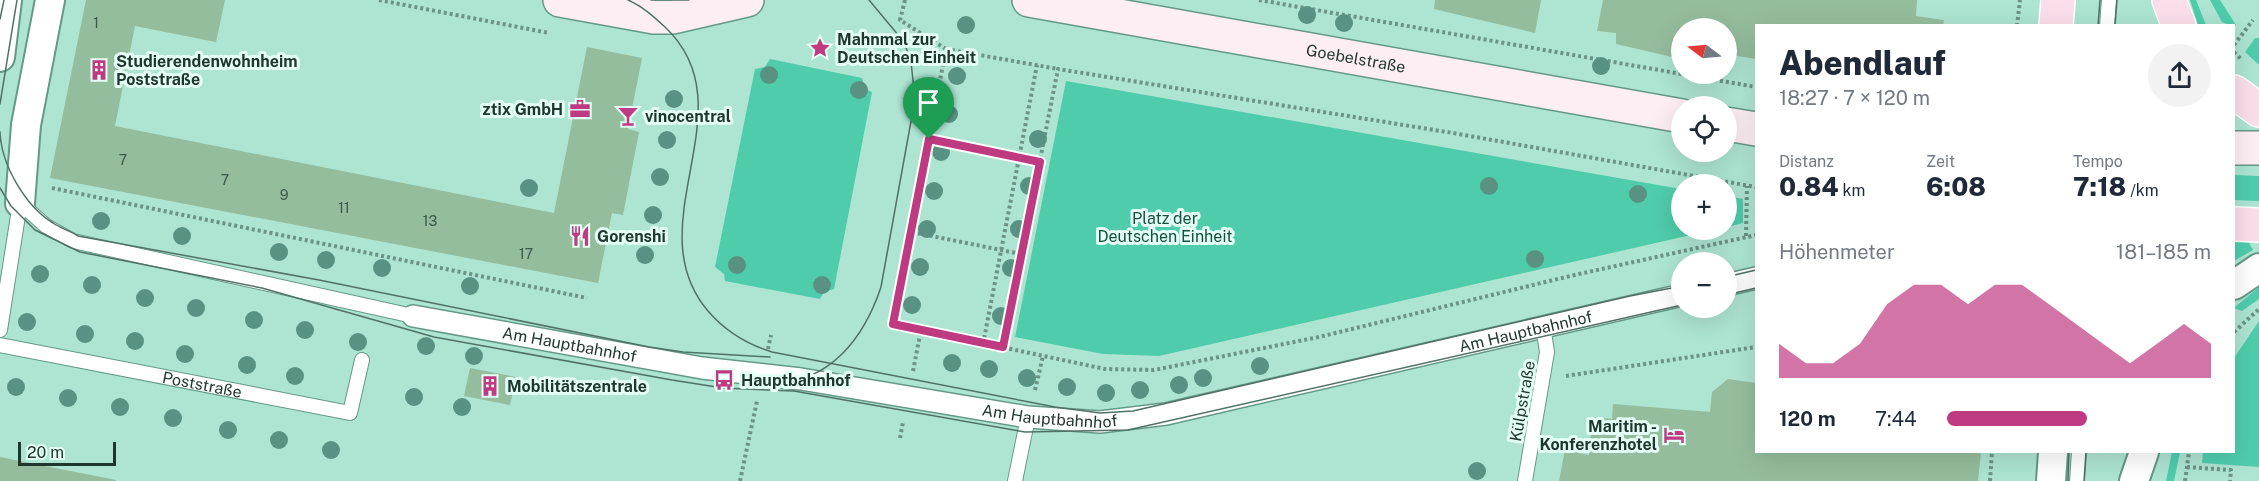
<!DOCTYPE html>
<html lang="de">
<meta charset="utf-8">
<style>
:root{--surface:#fff;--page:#f2f2f3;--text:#1f2937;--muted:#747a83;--accent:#bf3b81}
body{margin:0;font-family:"Public Sans",sans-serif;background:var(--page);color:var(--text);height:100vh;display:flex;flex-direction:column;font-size:22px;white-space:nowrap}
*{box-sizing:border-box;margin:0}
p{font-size:20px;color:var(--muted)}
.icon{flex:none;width:33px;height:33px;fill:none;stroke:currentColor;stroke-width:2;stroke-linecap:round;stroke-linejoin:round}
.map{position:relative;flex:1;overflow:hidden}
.details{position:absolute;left:1755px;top:24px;width:480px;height:429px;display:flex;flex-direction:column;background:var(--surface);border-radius:0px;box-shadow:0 6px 24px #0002}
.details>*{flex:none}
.needle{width:39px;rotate:286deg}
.tools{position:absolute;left:1671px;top:18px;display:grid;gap:12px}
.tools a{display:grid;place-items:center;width:66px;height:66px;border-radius:50%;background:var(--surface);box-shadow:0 6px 24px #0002;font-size:30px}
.scale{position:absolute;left:18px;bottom:15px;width:98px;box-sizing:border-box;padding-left:6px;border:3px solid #1f362e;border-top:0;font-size:16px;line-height:21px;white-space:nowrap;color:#1f362e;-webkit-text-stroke:4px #e4fff5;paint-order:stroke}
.pin{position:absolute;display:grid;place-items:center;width:51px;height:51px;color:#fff;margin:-62px -26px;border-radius:50% 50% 50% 0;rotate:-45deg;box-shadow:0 0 6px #0007}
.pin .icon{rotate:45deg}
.round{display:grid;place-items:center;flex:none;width:63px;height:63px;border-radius:32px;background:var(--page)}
.overview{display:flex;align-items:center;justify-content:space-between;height:102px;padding:0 24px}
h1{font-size:33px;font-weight:800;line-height:45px}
.stats{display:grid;grid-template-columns:repeat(3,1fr);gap:9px;height:102px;padding:6px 24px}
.stats div{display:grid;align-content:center}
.stats b{font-size:26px;font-weight:800}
.stats small{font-size:16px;font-weight:400}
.stats p{font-size:16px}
.chart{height:168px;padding:12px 24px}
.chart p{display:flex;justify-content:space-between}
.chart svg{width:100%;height:108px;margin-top:6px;fill:var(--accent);opacity:.7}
ul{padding:0 24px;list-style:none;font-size:20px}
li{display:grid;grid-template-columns:96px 72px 1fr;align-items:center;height:45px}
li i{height:15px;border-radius:8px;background:var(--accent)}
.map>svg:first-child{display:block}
.green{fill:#4fcdab}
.building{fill:#94bd9d}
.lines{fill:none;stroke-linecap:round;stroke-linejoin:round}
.service-casing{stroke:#649987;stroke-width:16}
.pedestrian-casing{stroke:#649987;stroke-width:24}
.minor-casing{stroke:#649987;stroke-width:32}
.secondary-casing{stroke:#649987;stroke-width:36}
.primary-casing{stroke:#fff;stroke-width:36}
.path{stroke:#6b9386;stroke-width:4;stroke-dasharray:3 3;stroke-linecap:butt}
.service{stroke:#fff;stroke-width:14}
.pedestrian{stroke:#fff;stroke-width:21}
.minor{stroke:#fff;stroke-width:28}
.secondary{stroke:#fdeef4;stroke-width:33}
.primary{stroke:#fadee9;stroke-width:33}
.tram{stroke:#507266;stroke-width:1.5}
.tree{fill:#599282}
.route-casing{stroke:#fff;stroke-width:12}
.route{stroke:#bf3b81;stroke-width:8}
.labels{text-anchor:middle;stroke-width:6;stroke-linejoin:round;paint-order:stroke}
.number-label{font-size:14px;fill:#3c584a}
.poi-label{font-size:16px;font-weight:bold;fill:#1f362e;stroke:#e4fff5;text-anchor:start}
.street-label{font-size:16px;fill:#1f362e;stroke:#e4fff5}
.park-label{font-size:16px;fill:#144f40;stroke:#e4fff5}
</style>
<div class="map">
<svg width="2259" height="481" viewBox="0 0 2259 481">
<rect width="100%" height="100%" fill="#ade4d2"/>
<!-- green -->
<g class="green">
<path d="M2190 0H2196L2206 25H2198Z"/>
<path d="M2210 0H2220L2236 25 2234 27 2222 22Z"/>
<path d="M2255 38H2259V65L2245 52Z"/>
<path d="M770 59 862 78 865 89 872 92 834 289 824 292 820 299 725 281 724 274 715 267 755 69 765 67Z"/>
<path d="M1066 81 1681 189 1682 230H1713L1159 356 1103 354 1015 337Z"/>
<path d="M2234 175 2259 176V201L2234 200Z"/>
<path d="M1727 196 1743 199V223L1727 227Z"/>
<path d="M2234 241H2248L2253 250 2234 261Z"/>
<path d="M2259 287V299L2242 311 2234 308Z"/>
<path d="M2259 321V467L2202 463 2203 452H2234V358Z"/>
<path d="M2172 452H2180L2174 481H2166Z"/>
</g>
<!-- building -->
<g class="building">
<path d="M86 0H225L216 42 135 26 115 126 554 213 587 47 642 58 628 129 639 132 623 215 612 213 598 283 50 178Z"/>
<path d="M1435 0H1541L1535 33 1434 9Z"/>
<path d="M1603 0H1917L1916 16 1944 20 1943 26H1756V59L1726 54V28H1682L1681 59 1616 44V33L1597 31Z"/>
<path d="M470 368 516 377 510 405 464 396Z"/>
<path d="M1728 379 1756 383V452H1981L1978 481H1559L1565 450 1589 455 1592 417 1612 419 1613 404 1710 412 1712 392Z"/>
<path d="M0 457 116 480V481H0Z"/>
</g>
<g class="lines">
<!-- service casing -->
<g class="service-casing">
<g id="service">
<path d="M2107 26 2109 0"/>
<path d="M20 203 46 226 73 241 413 316"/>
<path d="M0 330 20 203"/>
<path id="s1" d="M0 345 350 413 362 360"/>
<path d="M1015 481 1028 417"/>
<path d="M1525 481 1547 352 1543 326"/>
<path d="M2077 481 2079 452"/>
</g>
</g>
<!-- pedestrian casing -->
<g class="pedestrian-casing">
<g id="pedestrian">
<path d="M1726 285 1756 278"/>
<path id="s2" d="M413 316 702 368 801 379 1028 417 1100 422 1166 414 1682 295"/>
</g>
</g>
<!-- minor casing -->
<g class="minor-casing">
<g id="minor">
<path d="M0 57 7 0"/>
<path d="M20 203 26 125 50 0"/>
<path d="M2234 285 2259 268"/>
<path d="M2051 481 2053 452"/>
<path d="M2134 481 2144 452"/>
</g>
</g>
<!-- secondary casing -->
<g class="secondary-casing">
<g id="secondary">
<path d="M560 0 654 17H673L747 0"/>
<path id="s3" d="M1029 0 1682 116"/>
<path d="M1726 124 1756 129"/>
<path d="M2234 148H2259"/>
</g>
</g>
<!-- primary casing -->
<g class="primary-casing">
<g id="primary">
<path d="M2169 0 2179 26"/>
<path d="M2056 26 2058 0"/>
<path d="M2234 92 2259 110"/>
<path d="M2234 224 2259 225"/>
</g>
</g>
<!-- path -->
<g class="path">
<path d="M379 0 549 33"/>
<path d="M905 0 900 20 946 49 893 324 1105 369 1154 370 1319 337 1570 276 1756 235"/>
<path d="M1259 0 1756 87"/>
<path d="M2017 26 2020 0"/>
<path d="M2234 45 2253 20"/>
<path d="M946 49 1058 69"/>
<path d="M2234 52 2242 60"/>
<path d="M929 139 1039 162"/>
<path d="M52 188 587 298"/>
<path d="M912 232 1021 254"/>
<path d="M1746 236 1747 186"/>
<path d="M2234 332 2259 309"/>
<path d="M983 344 1037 65"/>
<path d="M1003 347 1058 69 1453 133 1756 187"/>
<path d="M768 349 771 335"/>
<path d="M913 371 921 330"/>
<path d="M1566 376 1756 347"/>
<path d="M1035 390 1043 356"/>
<path d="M900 438 903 422"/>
<path d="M2187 467 2231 470 2230 481"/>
<path d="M740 481 757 401"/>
<path d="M1990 481 1992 452"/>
<path d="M2185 481 2189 452"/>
</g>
<!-- service -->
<use href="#service" class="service"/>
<!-- pedestrian -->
<use href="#pedestrian" class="pedestrian"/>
<!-- minor -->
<use href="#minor" class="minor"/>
<!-- secondary -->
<use href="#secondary" class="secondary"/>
<!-- primary -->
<use href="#primary" class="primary"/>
<!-- tram -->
<g class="tram">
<path d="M628 0C642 6 653 16 665 27 751 108 634 224 708 311 726 332 746 344 772 352L1055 407 1100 413 1133 411 1630 296 1682 286"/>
<path d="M651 0H689"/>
<path d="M0 19 4 0"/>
<path d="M2098 26 2100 0"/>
<path d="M2115 26 2117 0"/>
<path d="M0 104 17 0"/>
<path d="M0 132C1 164 25 206 53 223 60 228 70 231 78 236L319 280 649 347 683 352 770 357"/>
<path d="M0 188 11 206 35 230 80 252 262 288 434 337 672 380 723 388 794 391 1025 432 1128 430 1682 305"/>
<path d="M1726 277 1756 270"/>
<path d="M1726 295 1756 288"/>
<path d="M774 384C831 381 864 338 881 287L915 99 911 62 904 42 869 0"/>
<path d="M2068 481 2069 452"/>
<path d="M2084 481 2086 452"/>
</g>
</g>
<!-- trees -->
<g class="tree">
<circle cx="1307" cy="15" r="9"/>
<circle cx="1344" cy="23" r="9"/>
<circle cx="966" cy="25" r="9"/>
<circle cx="1601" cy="66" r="9"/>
<circle cx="769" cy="75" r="9"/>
<circle cx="957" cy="76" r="9"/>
<circle cx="859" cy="90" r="9"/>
<circle cx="674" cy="99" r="9"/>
<circle cx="949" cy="114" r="9"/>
<circle cx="1038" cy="139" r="9"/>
<circle cx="667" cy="140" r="9"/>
<circle cx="941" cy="152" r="9"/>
<circle cx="660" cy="177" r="9"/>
<circle cx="1029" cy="186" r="9"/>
<circle cx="1489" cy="186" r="9"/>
<circle cx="529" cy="188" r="9"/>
<circle cx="934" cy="191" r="9"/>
<circle cx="1638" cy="194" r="9"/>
<circle cx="653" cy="215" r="9"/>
<circle cx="101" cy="221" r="9"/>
<circle cx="927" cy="229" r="9"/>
<circle cx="1019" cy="229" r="9"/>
<circle cx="182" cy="236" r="9"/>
<circle cx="279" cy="252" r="9"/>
<circle cx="645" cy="255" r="9"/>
<circle cx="1535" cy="259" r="9"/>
<circle cx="326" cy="260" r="9"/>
<circle cx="737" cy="265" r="9"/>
<circle cx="920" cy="267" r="9"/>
<circle cx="382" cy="268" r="9"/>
<circle cx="1011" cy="268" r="9"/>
<circle cx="40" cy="274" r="9"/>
<circle cx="92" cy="285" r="9"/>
<circle cx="822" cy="285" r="9"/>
<circle cx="470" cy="286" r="9"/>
<circle cx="145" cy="298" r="9"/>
<circle cx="912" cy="305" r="9"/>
<circle cx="196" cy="308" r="9"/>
<circle cx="1001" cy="316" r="9"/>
<circle cx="254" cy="320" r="9"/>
<circle cx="27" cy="322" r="9"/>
<circle cx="305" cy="330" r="9"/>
<circle cx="85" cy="334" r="9"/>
<circle cx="135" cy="341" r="9"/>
<circle cx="358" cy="342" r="9"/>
<circle cx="426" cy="346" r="9"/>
<circle cx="185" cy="354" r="9"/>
<circle cx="474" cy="356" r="9"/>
<circle cx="952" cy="363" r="9"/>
<circle cx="247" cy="365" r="9"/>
<circle cx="1260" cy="366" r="9"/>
<circle cx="989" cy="369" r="9"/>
<circle cx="295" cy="376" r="9"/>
<circle cx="1027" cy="378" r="9"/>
<circle cx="1203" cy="378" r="9"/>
<circle cx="1179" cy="385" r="9"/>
<circle cx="16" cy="387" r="9"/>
<circle cx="1067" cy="387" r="9"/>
<circle cx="1140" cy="390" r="9"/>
<circle cx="1106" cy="393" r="9"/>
<circle cx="414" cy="397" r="9"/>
<circle cx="68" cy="398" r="9"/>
<circle cx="120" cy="407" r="9"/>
<circle cx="462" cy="407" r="9"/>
<circle cx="173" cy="418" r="9"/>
<circle cx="228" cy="430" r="9"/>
<circle cx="279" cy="440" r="9"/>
<circle cx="331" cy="450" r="9"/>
<circle cx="1477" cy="471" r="9"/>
</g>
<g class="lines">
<!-- route casing -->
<g class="route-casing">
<path id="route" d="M929 139 1040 162 1003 347 893 324Z"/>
</g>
<!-- route -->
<use href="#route" class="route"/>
</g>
<!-- icons -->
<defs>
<g id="sight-bare" transform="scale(1.62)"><path d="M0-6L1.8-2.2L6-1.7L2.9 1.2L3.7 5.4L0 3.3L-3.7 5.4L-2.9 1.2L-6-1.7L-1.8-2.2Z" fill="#bf3b81" stroke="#e4fff5" stroke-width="2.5" paint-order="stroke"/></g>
<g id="building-bare" transform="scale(1.62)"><path d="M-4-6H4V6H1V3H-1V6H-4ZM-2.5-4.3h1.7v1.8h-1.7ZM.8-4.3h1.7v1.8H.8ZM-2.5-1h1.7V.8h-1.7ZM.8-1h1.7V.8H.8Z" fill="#bf3b81" stroke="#e4fff5" stroke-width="2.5" paint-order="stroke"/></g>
<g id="office-bare" transform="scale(1.62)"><path d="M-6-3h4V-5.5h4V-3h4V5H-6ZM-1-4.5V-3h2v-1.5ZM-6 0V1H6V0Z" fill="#bf3b81" stroke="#e4fff5" stroke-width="2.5" paint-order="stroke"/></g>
<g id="bar-bare" transform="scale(1.62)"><path d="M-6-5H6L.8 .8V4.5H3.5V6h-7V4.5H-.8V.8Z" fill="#bf3b81" stroke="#e4fff5" stroke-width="2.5" paint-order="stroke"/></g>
<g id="restaurant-bare" transform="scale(1.62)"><path d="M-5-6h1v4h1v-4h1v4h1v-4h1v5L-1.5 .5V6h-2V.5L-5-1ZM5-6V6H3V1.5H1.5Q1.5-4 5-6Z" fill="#bf3b81" stroke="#e4fff5" stroke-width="2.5" paint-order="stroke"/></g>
<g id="bus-bare" transform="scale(1.62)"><path d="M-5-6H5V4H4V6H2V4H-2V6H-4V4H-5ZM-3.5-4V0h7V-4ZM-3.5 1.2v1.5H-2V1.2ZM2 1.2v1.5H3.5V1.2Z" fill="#bf3b81" stroke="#e4fff5" stroke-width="2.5" paint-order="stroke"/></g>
<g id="hotel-bare" transform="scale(1.62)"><path d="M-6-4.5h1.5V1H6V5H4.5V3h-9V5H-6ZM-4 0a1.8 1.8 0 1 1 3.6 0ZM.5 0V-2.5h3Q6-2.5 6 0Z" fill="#bf3b81" stroke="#e4fff5" stroke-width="2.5" paint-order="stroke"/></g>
</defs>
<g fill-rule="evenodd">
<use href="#sight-bare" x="820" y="48"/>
<use href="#building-bare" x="99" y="70"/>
<use href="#office-bare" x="580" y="109"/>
<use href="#bar-bare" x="628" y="116"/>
<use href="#restaurant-bare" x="580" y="236"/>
<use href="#bus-bare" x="724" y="380"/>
<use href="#building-bare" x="490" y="386"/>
<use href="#hotel-bare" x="1674" y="435"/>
</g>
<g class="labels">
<!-- number labels -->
<g class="number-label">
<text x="96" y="28">1</text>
<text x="123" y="165">7</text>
<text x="225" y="185">7</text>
<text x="284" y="200">9</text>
<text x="344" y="213">11</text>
<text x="430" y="226">13</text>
<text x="526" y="259">17</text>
</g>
<!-- poi labels -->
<g class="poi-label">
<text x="837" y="45">Mahnmal zur<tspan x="837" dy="18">Deutschen Einheit</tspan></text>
<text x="116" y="67">Studierendenwohnheim<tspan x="116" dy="18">Poststraße</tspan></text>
<text x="563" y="115" text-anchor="end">ztix GmbH</text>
<text x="645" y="122">vinocentral</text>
<text x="597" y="242">Gorenshi</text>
<text x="741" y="386">Hauptbahnhof</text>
<text x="507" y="392">Mobilitätszentrale</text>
<text x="1657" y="432" text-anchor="end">Maritim -<tspan x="1657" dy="18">Konferenzhotel</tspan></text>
</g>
<!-- street labels -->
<g class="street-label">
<text dy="6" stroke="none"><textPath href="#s3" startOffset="332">Goebelstraße</textPath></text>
<text dy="6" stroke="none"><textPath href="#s2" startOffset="1131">Am Hauptbahnhof</textPath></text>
<text dy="6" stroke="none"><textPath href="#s2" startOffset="159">Am Hauptbahnhof</textPath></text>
<text dy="6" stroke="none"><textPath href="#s1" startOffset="206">Poststraße</textPath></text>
<text transform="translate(1522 401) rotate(-80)" y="6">Külpstraße</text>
<text dy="6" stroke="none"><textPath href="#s2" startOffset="645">Am Hauptbahnhof</textPath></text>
</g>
<!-- park labels -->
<g class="park-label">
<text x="1165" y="224">Platz der<tspan x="1165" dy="18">Deutschen Einheit</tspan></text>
</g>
</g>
</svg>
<div class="tools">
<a><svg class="needle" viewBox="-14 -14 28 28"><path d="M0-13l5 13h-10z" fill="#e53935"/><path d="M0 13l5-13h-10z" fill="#747a83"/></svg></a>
<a><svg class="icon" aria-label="locate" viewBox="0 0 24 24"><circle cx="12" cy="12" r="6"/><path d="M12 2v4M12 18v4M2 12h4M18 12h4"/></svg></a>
<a>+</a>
<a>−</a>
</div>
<div class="scale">20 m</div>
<div class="pin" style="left:929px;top:139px;background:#1e9e55"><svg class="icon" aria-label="arrive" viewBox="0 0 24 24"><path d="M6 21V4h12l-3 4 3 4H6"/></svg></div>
<section class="details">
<div class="overview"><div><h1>Abendlauf</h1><p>18:27 · 7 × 120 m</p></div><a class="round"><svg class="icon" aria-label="share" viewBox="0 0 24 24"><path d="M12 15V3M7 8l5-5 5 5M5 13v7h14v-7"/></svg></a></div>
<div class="stats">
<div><p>Distanz</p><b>0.84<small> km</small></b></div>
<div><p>Zeit</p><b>6:08</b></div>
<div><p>Tempo</p><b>7:18<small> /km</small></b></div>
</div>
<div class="chart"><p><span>Höhenmeter</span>181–185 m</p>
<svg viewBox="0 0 160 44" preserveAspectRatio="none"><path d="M0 44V30L10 38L20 38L30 30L40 14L50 6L60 6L70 14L80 6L90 6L100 14L110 22L120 30L130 38L140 30L150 22L160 30V44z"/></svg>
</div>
<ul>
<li><b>120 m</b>7:44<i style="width:53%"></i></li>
</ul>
</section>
</div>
